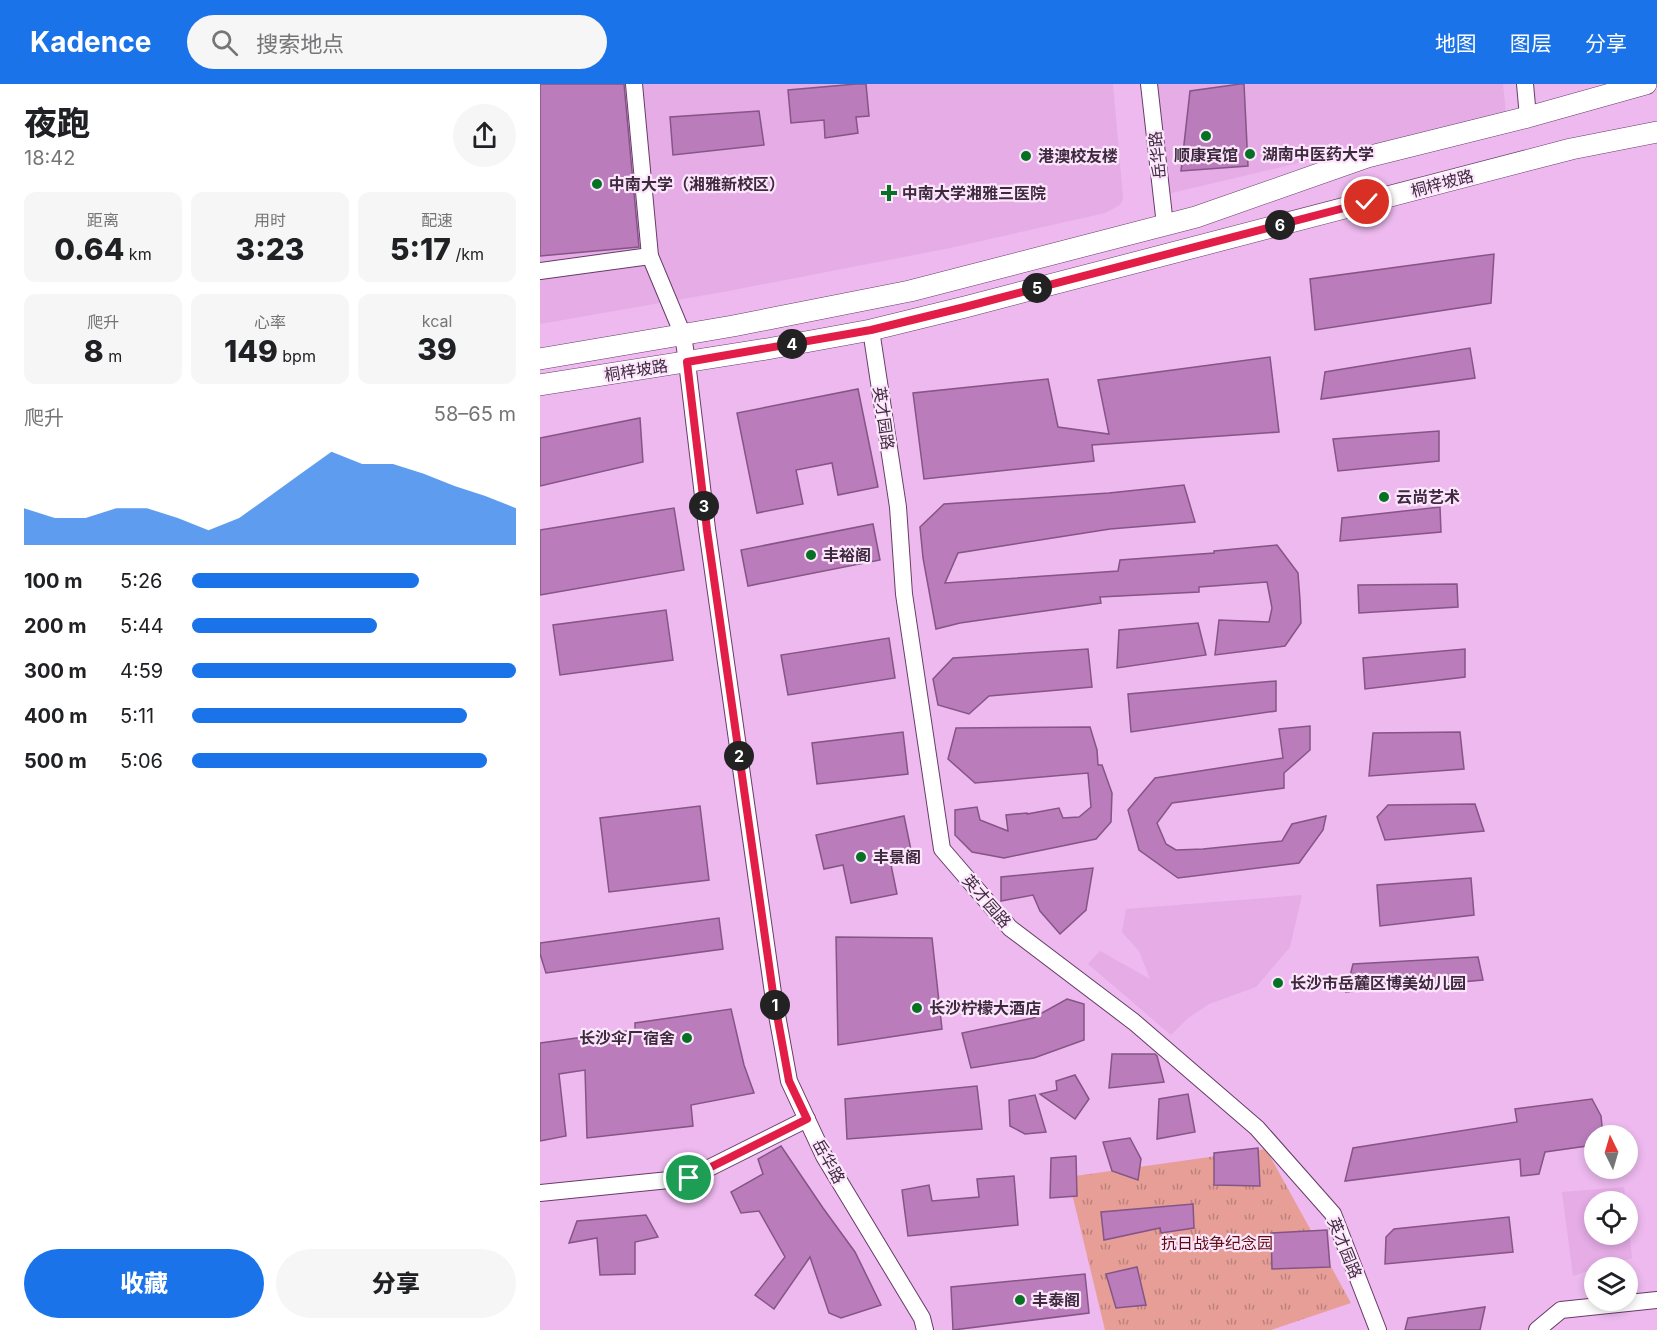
<!DOCTYPE html>
<html lang="zh">
<meta charset="utf-8">
<style>
:root{--surface:#fff;--page:#f6f6f6;--text:#202124;--muted:#757577;--accent:#1a73e8}
body{margin:0;font-family:Inter,"Noto Sans SC",sans-serif;background:var(--page);color:var(--text);height:100vh;display:flex;flex-direction:column;font-size:22px;white-space:nowrap}
*{box-sizing:border-box;margin:0}
p{font-size:20px;color:var(--muted)}
.icon{flex:none;width:33px;height:33px;fill:none;stroke:currentColor;stroke-width:2;stroke-linecap:round;stroke-linejoin:round}
.map{position:relative;flex:1;overflow:hidden}
.drawer{display:flex;flex-direction:column;background:var(--surface);width:540px}
.drawer>*{flex:none}
.needle{width:39px;rotate:355deg}
.fabs{position:absolute;left:1044px;top:1041px;display:grid;gap:12px}
.fabs a{display:grid;place-items:center;width:54px;height:54px;border-radius:50%;background:var(--surface);box-shadow:0 3px 9px #0003;font-size:30px}
.pin{position:absolute;display:grid;place-items:center;width:51px;height:51px;color:#fff;margin:-26px;border:3px solid #fff;border-radius:50%;box-shadow:0 2px 6px #0007}
.km{position:absolute;width:30px;height:30px;margin:-15px;border-radius:50%;background:#222;color:#fff;font-size:16px;line-height:30px;text-align:center}
.round{display:grid;place-items:center;flex:none;width:63px;height:63px;border-radius:32px;background:var(--page)}
.summary{display:flex;align-items:center;justify-content:space-between;height:102px;padding:0 24px}
h1{font-size:33px;font-weight:800;line-height:45px}
.stats{display:grid;grid-template-columns:repeat(3,1fr);gap:9px;height:102px;padding:6px 24px}
.stats div{display:grid;align-content:center;border-radius:12px;background:var(--page);text-align:center}
.stats b{font-size:30px;font-weight:800}
.stats small{font-size:16px;font-weight:400}
.stats p{font-size:16px}
.chart{height:168px;padding:12px 24px}
.chart p{display:flex;justify-content:space-between}
.chart svg{width:100%;height:108px;margin-top:6px;fill:var(--accent);opacity:.7}
.cta{display:flex;gap:12px;margin-top:auto;padding:12px 24px}
.cta a{flex:1;height:69px;border-radius:36px;background:var(--accent);color:#fff;font-size:24px;font-weight:800;line-height:69px;text-align:center}
.cta a+a{background:var(--page);color:var(--text)}
ul{padding:0 24px;list-style:none;font-size:20px}
li{display:grid;grid-template-columns:96px 72px 1fr;align-items:center;height:45px}
li i{height:15px;border-radius:8px;background:var(--accent)}
header{display:flex;align-items:center;gap:36px;box-sizing:border-box;height:84px;padding:0 30px;background:var(--accent);color:#fff}
header strong{font-size:28px}
nav{display:flex;gap:33px;margin-inline-start:auto;font-size:21px}
.search{width:420px;height:54px;background:var(--page);display:flex;align-items:center;gap:15px;box-sizing:border-box;padding:0 21px;border-radius:33px;color:var(--muted);font-size:22px}
main{display:flex;flex:1;min-height:0}
.map>svg:first-child{display:block}
.built{fill:#e5ace6}
.park{fill:url(#park-tufts)}
.building{fill:#ba7cbb;stroke:#845585;stroke-width:1.5}
.lines{fill:none;stroke-linecap:round;stroke-linejoin:round}
.minor-casing{stroke:#673b69;stroke-width:18}
.major-casing{stroke:#673b69;stroke-width:22}
.minor{stroke:#fff;stroke-width:16}
.major{stroke:#fff;stroke-width:21}
.route-casing{stroke:#fff;stroke-width:12}
.route{stroke:#e11d48;stroke-width:8}
.poi-dot{fill:#077123;stroke:#fce6fc;stroke-width:2}
.labels{text-anchor:middle;stroke-width:4.5;stroke-linejoin:round;paint-order:stroke}
.poi-label{font-size:16px;font-weight:bold;fill:#3e2a3f;stroke:#fce6fc;text-anchor:start}
.street-label{font-size:16px;fill:#3e2a3f;stroke:#fce6fc}
.park-label{font-size:16px;fill:#5f0d0f;stroke:#fce6fc}
</style>
<header>
<strong>Kadence</strong>
<div class="search"><svg class="icon" aria-label="search" viewBox="0 0 24 24"><circle cx="10" cy="10" r="6"/><path d="M15 15l6 6"/></svg>搜索地点</div>
<nav><a>地图</a><a>图层</a><a>分享</a></nav>
</header>
<main>
<section class="drawer">
<div class="summary"><div><h1>夜跑</h1><p>18:42</p></div><a class="round"><svg class="icon" aria-label="share" viewBox="0 0 24 24"><path d="M12 15V3M7 8l5-5 5 5M5 13v7h14v-7"/></svg></a></div>
<div class="stats">
<div><p>距离</p><b>0.64<small> km</small></b></div>
<div><p>用时</p><b>3:23</b></div>
<div><p>配速</p><b>5:17<small> /km</small></b></div>
</div>
<div class="stats">
<div><p>爬升</p><b>8<small> m</small></b></div>
<div><p>心率</p><b>149<small> bpm</small></b></div>
<div><p>kcal</p><b>39</b></div>
</div>
<div class="chart"><p><span>爬升</span>58–65 m</p>
<svg viewBox="0 0 160 44" preserveAspectRatio="none"><path d="M0 44V29L10 33L20 33L30 29L40 29L50 33L60 38L70 33L80 24L90 15L100 6L110 11L120 11L130 15L140 20L150 24L160 29V44z"/></svg>
</div>
<ul>
<li><b>100 m</b>5:26<i style="width:70%"></i></li>
<li><b>200 m</b>5:44<i style="width:57%"></i></li>
<li><b>300 m</b>4:59<i style="width:100%"></i></li>
<li><b>400 m</b>5:11<i style="width:85%"></i></li>
<li><b>500 m</b>5:06<i style="width:91%"></i></li>
</ul>
<div class="cta"><a>收藏</a><a>分享</a></div>
</section>
<div class="map">
<svg width="1117" height="1246" viewBox="0 0 1117 1246">
<defs>
<pattern id="park-tufts" width="24" height="20" patternUnits="userSpaceOnUse" patternTransform="scale(1.5)"><rect width="24" height="20" fill="#e69e97"/><path d="M3 7l-1-3M5 7V3M7 7l1-3M15 17l-1-3M17 17v-4M19 17l1-3" fill="none" stroke="#bc817d"/></pattern>
</defs>
<rect width="100%" height="100%" fill="#edb9ee"/>
<!-- built -->
<g class="built">
<path d="M0 0H573L583 114 580 121 565 129 410 164 188 207 0 240Z"/>
<path d="M618 0H963L966 30 627 110Z"/>
<path d="M762 811 750 863 716 903 669 920 648 934 631 951 548 880 560 867 610 895 599 867 582 848 586 825Z"/>
<path d="M1084 1103 1086 1117 1054 1118V1150H1088V1134L1092 1174 1061 1183 1054 1184V1185L1033 1192 1022 1108Z"/>
</g>
<!-- park -->
<path class="park" d="M726 1065 811 1219 731 1246H565L528 1093Z"/>
<!-- building -->
<g class="building">
<path d="M0 0H84L99 163 0 172Z"/>
<path d="M316 0H326L329 32 316 33 318 49 285 54 284 36 251 39 248 6Z"/>
<path d="M700 0H704L708 82 641 87 650 7Z"/>
<path d="M219 27 224 61 133 71 130 33Z"/>
<path d="M954 170 951 219 775 246 770 195Z"/>
<path d="M930 264 935 294 781 315 785 288Z"/>
<path d="M730 273 739 348 552 361 554 377 384 395 373 309 508 295 518 343 569 350 558 296Z"/>
<path d="M318 305 338 403 298 411 292 379 256 386 263 420 217 429 197 329Z"/>
<path d="M100 334 103 378 0 402V354Z"/>
<path d="M899 347V377L798 387 793 355Z"/>
<path d="M644 401 655 438 570 445 418 469 405 499 578 487 580 476 674 469V467L737 461 758 489 760 516 761 539 745 562 675 571 679 536 729 538 732 524 727 498 659 503V508L560 513 561 519 420 539 396 545 383 474 380 443 404 420 569 409Z"/>
<path d="M900 423 901 448 800 457 802 434Z"/>
<path d="M134 424 144 486 0 511V446Z"/>
<path d="M333 440 340 476 208 502 201 466Z"/>
<path d="M917 500 918 523 819 529 818 501Z"/>
<path d="M126 526 133 576 20 591 13 541Z"/>
<path d="M658 539 666 571 577 584 579 546Z"/>
<path d="M349 554 355 594 248 611 241 571Z"/>
<path d="M548 565 552 603 449 612 429 630 398 621 393 595 413 574Z"/>
<path d="M925 565V593L825 605 823 574Z"/>
<path d="M736 597V627L591 648 588 610Z"/>
<path d="M770 642V666L744 689V704L632 719 617 739 626 760 636 766 663 765 742 757 752 740 786 732 783 746 759 779 638 794 599 766 588 726 615 694 743 674 739 645Z"/>
<path d="M550 643 557 666 558 681H562L572 709 571 738 556 755 464 774 432 768 415 751V726L437 723 440 736 468 747 466 731 487 729V730L519 724 523 734 539 733 551 723 548 689 435 699 408 675 416 644Z"/>
<path d="M363 648 368 690 277 700 272 659Z"/>
<path d="M920 648 924 685 829 692 833 649Z"/>
<path d="M935 720 944 747 845 756 837 733 848 721Z"/>
<path d="M160 722 169 796 69 808 60 734Z"/>
<path d="M364 732 372 771 350 776 357 810 311 819 303 781 284 785 276 751Z"/>
<path d="M553 784 546 826 520 850 500 827 493 811 461 817V793Z"/>
<path d="M931 794 934 831 840 842 837 801Z"/>
<path d="M179 834 183 865 6 889 0 870V859Z"/>
<path d="M296 853 392 854 402 945 298 961Z"/>
<path d="M938 873 943 896 806 908 813 880Z"/>
<path d="M527 915 544 920V956L494 974 431 984 422 949 493 934Z"/>
<path d="M191 925 204 981 214 1009 151 1021 153 1042 47 1054 45 986 19 990 26 1052 0 1057V959L95 946V939Z"/>
<path d="M572 970H615L617 972 624 998 569 1004Z"/>
<path d="M535 991 549 1015 535 1035 500 1010 517 1006 516 997Z"/>
<path d="M437 1002 442 1045 307 1055 305 1015Z"/>
<path d="M648 1010 655 1048 617 1055 619 1015Z"/>
<path d="M495 1011 506 1048 485 1050 470 1042 469 1016Z"/>
<path d="M1052 1015 1061 1032 1063 1052H1054V1061L1005 1068 999 1090 981 1092 980 1075 805 1097 813 1064 977 1038 975 1025Z"/>
<path d="M590 1054 601 1075 598 1096 572 1087 563 1058Z"/>
<path d="M241 1062 283 1124 315 1168 341 1221 301 1234 289 1229 270 1173 234 1225 215 1211 245 1173 219 1127 201 1129 191 1108 223 1090 218 1075Z"/>
<path d="M718 1064 720 1102 674 1101V1069Z"/>
<path d="M536 1072 537 1112 510 1114 511 1074Z"/>
<path d="M474 1092 478 1141 368 1152 362 1106 389 1101 392 1117 439 1113 437 1095Z"/>
<path d="M653 1120 654 1144 621 1149 620 1144 564 1156 561 1128Z"/>
<path d="M106 1131 118 1153 95 1158V1190L60 1191 57 1154 29 1159 37 1137Z"/>
<path d="M969 1133 973 1168 845 1180 846 1153 854 1145Z"/>
<path d="M787 1146 790 1183 732 1185 731 1149Z"/>
<path d="M597 1183 606 1221 576 1224 566 1190Z"/>
<path d="M545 1190 549 1229 413 1246 411 1203Z"/>
<path d="M945 1223 940 1246H865L868 1234Z"/>
</g>
<g class="lines">
<!-- minor casing -->
<g class="minor-casing">
<g id="minor">
<path d="M94 0 110 172 143 251 147 278 167 445 233 909 249 997 284 1072 382 1234 385 1246"/>
<path d="M609 0 625 141"/>
<path d="M985 0 988 33"/>
<path d="M0 187 110 172"/>
<path d="M331 246 358 423 364 510 402 765 470 844 594 938 717 1044 793 1130 838 1246"/>
<path d="M0 1109 149 1094 267 1035"/>
<path d="M997 1246 1021 1226 1117 1216"/>
</g>
</g>
<!-- major casing -->
<g class="major-casing">
<g id="major">
<path d="M0 275 193 242 370 207 656 133 827 73 988 33 1106 0"/>
<path d="M0 301 227 265 331 246 425 223 1031 65 1117 48"/>
</g>
</g>
<!-- minor -->
<use href="#minor" class="minor"/>
<!-- major -->
<use href="#major" class="major"/>
</g>
<g class="lines">
<!-- route casing -->
<g class="route-casing">
<path id="route" d="M149 1094 267 1035 249 997 233 909 167 446 147 278 331 246 425 223 827 118"/>
</g>
<!-- route -->
<use href="#route" class="route"/>
</g>
<!-- markers -->
<g class="poi-dot">
<circle cx="666" cy="52" r="6"/>
<circle cx="710" cy="70" r="6"/>
<circle cx="486" cy="72" r="6"/>
<circle cx="57" cy="100" r="6"/>
<path d="M346 100h6v6h6v6h-6v6h-6v-6h-6v-6h6z"/>
<circle cx="844" cy="413" r="6"/>
<circle cx="271" cy="471" r="6"/>
<circle cx="321" cy="773" r="6"/>
<circle cx="738" cy="899" r="6"/>
<circle cx="377" cy="924" r="6"/>
<circle cx="147" cy="954" r="6"/>
<circle cx="480" cy="1216" r="6"/>
</g>
<g class="labels">
<!-- poi labels -->
<g class="poi-label">
<text x="722" y="76">湖南中医药大学</text>
<text x="666" y="77" text-anchor="middle">顺康宾馆</text>
<text x="498" y="78">港澳校友楼</text>
<text x="69" y="106">中南大学（湘雅新校区）</text>
<text x="362" y="115">中南大学湘雅三医院</text>
<text x="856" y="419">云尚艺术</text>
<text x="283" y="477">丰裕阁</text>
<text x="333" y="779">丰景阁</text>
<text x="750" y="905">长沙市岳麓区博美幼儿园</text>
<text x="389" y="930">长沙柠檬大酒店</text>
<text x="135" y="960" text-anchor="end">长沙伞厂宿舍</text>
<text x="492" y="1222">丰泰阁</text>
</g>
<!-- street labels -->
<g class="street-label">
<text transform="translate(617 71) rotate(-96)" y="6">岳华路</text>
<text transform="translate(902 99) rotate(-15)" y="6">桐梓坡路</text>
<text transform="translate(96 286) rotate(-9)" y="6">桐梓坡路</text>
<text transform="translate(344 334) rotate(82)" y="6">英才园路</text>
<text transform="translate(447 817) rotate(49)" y="6">英才园路</text>
<text transform="translate(289 1077) rotate(61)" y="6">岳华路</text>
<text transform="translate(805 1164) rotate(68)" y="6">英才园路</text>
</g>
<!-- park labels -->
<g class="park-label">
<text x="677" y="1165">抗日战争纪念园</text>
</g>
</g>
</svg>
<div class="fabs">
<a><svg class="needle" viewBox="-14 -14 28 28"><path d="M0-13l5 13h-10z" fill="#e53935"/><path d="M0 13l5-13h-10z" fill="#757577"/></svg></a>
<a><svg class="icon" aria-label="locate" viewBox="0 0 24 24"><circle cx="12" cy="12" r="6"/><path d="M12 2v4M12 18v4M2 12h4M18 12h4"/></svg></a>
<a><svg class="icon" aria-label="layers" viewBox="0 0 24 24"><path d="M12 4l9 5-9 5-9-5zM3 14l9 5 9-5"/></svg></a>
</div>
<div class="pin" style="left:149px;top:1094px;background:#1e9e55"><svg class="icon" aria-label="arrive" viewBox="0 0 24 24"><path d="M6 21V4h12l-3 4 3 4H6"/></svg></div>
<div class="pin" style="left:827px;top:118px;background:#d93025"><svg class="icon" aria-label="check" viewBox="0 0 24 24"><path d="M5 12l5 5 9-10"/></svg></div>
<b class="km" style="left:235px;top:921px">1</b>
<b class="km" style="left:199px;top:672px">2</b>
<b class="km" style="left:164px;top:422px">3</b>
<b class="km" style="left:252px;top:260px">4</b>
<b class="km" style="left:497px;top:204px">5</b>
<b class="km" style="left:740px;top:141px">6</b>
</div>
</main>
